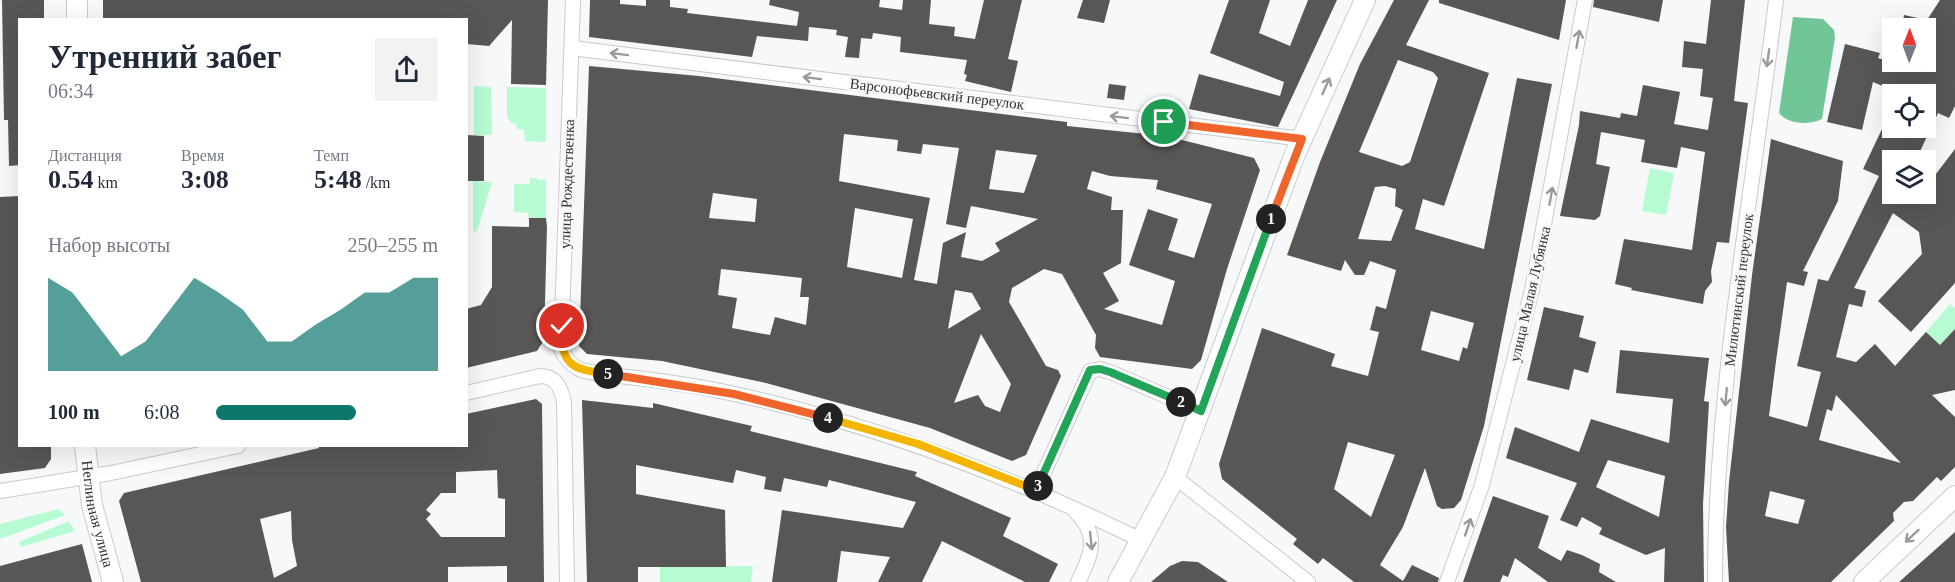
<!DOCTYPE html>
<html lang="ru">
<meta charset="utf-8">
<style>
:root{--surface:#fff;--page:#f2f2f3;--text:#1f2937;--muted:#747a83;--accent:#0f766e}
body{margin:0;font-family:Georgia,serif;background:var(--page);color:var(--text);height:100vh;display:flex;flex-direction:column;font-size:22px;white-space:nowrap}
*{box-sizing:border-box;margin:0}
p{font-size:20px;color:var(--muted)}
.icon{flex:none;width:33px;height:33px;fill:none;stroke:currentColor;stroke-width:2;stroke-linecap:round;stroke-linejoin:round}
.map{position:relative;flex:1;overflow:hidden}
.side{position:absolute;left:18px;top:18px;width:450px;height:429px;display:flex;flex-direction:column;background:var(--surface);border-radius:0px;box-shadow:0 6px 24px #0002}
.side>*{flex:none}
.needle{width:39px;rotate:1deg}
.fabs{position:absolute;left:1882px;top:18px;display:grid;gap:12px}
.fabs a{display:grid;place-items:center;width:54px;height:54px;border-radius:0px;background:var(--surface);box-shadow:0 6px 24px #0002;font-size:30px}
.pin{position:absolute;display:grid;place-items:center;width:51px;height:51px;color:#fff;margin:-26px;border:3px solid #fff;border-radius:50%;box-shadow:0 2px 6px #0007}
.km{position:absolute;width:30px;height:30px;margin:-15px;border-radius:50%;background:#222;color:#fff;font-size:16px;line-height:30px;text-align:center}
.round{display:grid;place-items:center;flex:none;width:63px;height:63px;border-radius:0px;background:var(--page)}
.summary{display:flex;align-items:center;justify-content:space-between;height:102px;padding:0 30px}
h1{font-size:33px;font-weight:600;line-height:45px}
.figures{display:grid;grid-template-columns:repeat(3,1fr);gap:9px;height:102px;padding:6px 30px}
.figures div{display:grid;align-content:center}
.figures b{font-size:26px;font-weight:600}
.figures small{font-size:16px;font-weight:400}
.figures p{font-size:16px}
.chart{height:168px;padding:12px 30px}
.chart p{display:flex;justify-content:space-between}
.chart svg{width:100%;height:108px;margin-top:6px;fill:var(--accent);opacity:.7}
ul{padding:0 30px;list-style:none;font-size:20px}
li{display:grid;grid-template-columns:96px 72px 1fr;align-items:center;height:45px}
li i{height:15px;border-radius:8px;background:var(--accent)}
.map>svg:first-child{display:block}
.green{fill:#b6fbd2}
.forest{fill:#70c697}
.building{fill:#585755;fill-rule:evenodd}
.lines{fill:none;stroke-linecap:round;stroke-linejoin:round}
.street-casing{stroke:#c9cacb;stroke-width:16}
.secondary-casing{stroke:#c9cacb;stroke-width:22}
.street{stroke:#fff;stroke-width:14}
.secondary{stroke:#fff;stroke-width:20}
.oneway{stroke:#9a9a9a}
.split-1-casing{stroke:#fff;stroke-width:12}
.split-2-casing{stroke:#fff;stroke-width:12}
.split-3-casing{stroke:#fff;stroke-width:12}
.split-4-casing{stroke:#fff;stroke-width:12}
.split-5-casing{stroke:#fff;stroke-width:12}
.split-6-casing{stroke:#fff;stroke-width:12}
.split-1{stroke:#f0652b;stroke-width:8}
.split-2{stroke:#22a559;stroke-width:8}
.split-3{stroke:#22a559;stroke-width:8}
.split-4{stroke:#f5b400;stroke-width:8}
.split-5{stroke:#f0652b;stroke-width:8}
.split-6{stroke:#f5b400;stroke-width:8}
.labels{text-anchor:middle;stroke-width:6;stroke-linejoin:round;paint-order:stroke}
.street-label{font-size:15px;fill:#343435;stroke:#f6f8f9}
</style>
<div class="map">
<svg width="1955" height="582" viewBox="0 0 1955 582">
<rect width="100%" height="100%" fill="#f6f8f9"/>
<!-- green -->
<g class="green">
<path d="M474 86 491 87 492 135H474Z"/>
<path d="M507 87 546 88V142L525 141 524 130 517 129 516 124 511 123 507 117Z"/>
<path d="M1650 168 1674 173 1666 215 1642 211Z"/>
<path d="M530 178H538V180L546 179V218H529L528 213 514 212V184H530Z"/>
<path d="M473 181 492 182 477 231 473 232Z"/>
<path d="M1950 304 1955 308V329L1940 345 1926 332Z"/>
<path d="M59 509 65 515 0 539V524Z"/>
<path d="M69 521 75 531 21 547 19 542Z"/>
<path d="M753 566 751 582H660V567Z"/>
</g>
<!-- forest -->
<path class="forest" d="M1793 17 1823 19 1834 30 1835 38 1822 119C1809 125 1789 125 1779 113Z"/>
<!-- building -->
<g class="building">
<path d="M2 0H44V20H20V165L9 166 8 120H4Z"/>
<path d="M103 0H548L546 85 511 84 512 20 489 46 466 44V20H103Z"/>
<path d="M590 0H620V4L646 6V0H670V7L688 9 687 13 797 26 799 12 769 5 770 0H880L879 7 902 10 903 0H931L929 24 955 27 954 36 975 39 984 0H1022L1008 59 1018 61 1011 92 965 81 967 75 964 74 967 60 900 52 901 37 873 33 872 39 861 38 859 58 845 57 848 37 836 35 837 30 809 27 808 41 757 36 752 57 589 37Z"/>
<path d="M1083 0H1110L1104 23 1077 18Z"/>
<path d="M1229 0H1270L1259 33 1290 46 1308 0H1337L1278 127 1189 109 1199 74 1280 96 1284 82 1210 53Z"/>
<path d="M1394 0H1429L1406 45 1489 73 1444 206 1423 199 1415 229 1484 249 1517 78 1552 84 1484 426 1461 500 1454 508 1442 509 1437 506 1425 468 1403 527 1380 565 1403 581 1412 565 1439 578 1438 582H1354L1323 558 1318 564 1293 544 1297 539 1222 479 1219 464 1262 328 1335 354 1331 366 1368 376 1379 332 1370 330 1376 306 1386 309 1396 270 1370 261 1364 275H1355L1345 260 1341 271 1287 255 1320 162 1360 64ZM1398 60 1433 72 1438 78 1410 162 1402 166 1359 152ZM1385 186 1396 189 1395 206 1403 210 1391 241 1358 239 1375 187ZM1431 311 1474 323 1467 349 1463 347 1459 361 1421 350ZM1348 442 1395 455 1371 517 1334 489Z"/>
<path d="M1439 0H1566L1559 40 1439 3Z"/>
<path d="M1594 0H1663L1659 22 1593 7Z"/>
<path d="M1711 0H1745L1734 101 1748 103 1729 243 1717 242 1711 271 1712 282 1705 291 1703 304 1631 290 1632 288 1615 284 1624 239 1692 250 1705 152 1681 147 1677 168 1641 162 1645 140 1601 132 1596 164 1610 167 1600 216 1595 220 1560 216 1579 125 1580 111 1620 118 1621 113 1637 116 1643 85 1680 92 1674 124 1708 130 1713 98 1700 96 1703 69 1682 67 1684 41 1706 44Z"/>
<path d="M1940 0H1955V106L1949 118 1938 113 1916 160H1893V194H1926V187L1955 149V283L1911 332 1878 301 1922 254 1919 232 1893 213 1854 288 1866 291 1862 307 1849 304 1836 357 1856 362 1875 344 1895 366 1926 332 1940 345 1955 329V390L1932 395 1955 417V467L1941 481 1937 477 1913 501 1904 502 1893 513 1894 521 1831 582H1729L1726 527 1729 482 1752 275 1771 139 1843 161 1838 201 1803 271 1808 272 1804 286 1787 282 1776 361 1769 416 1807 427 1821 372 1797 366 1818 279 1828 281 1879 176 1863 169 1882 129 1898 136 1902 128H1926V94H1902L1873 82 1862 130 1827 122 1845 44 1880 53 1878 58 1902 65 1904 62H1926V28H1902L1904 15 1927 20ZM1836 395 1901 463 1819 440 1827 409 1832 411ZM1770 491 1805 500 1798 524 1765 516Z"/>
<path d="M589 66 699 76 1067 122V126L1166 136 1254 158 1260 170 1227 269 1201 360 1192 369 1100 357 1095 348 1096 335 1062 274 1044 269 1012 288 1009 302 1046 366 1058 370 1061 376 1026 455 1012 461 930 428 766 383 662 361 587 354 579 346ZM844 134 898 140 897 151 921 154 923 144 959 148 946 224 966 228 971 206 1038 219 995 243 1000 251 982 261 961 257 966 232 943 243 937 284 914 280 930 198 839 181ZM996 150 1037 155 1024 193 989 189ZM1092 171 1110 176 1158 180 1156 189 1212 204 1194 258 1168 250 1178 219 1148 209 1129 265 1175 281 1162 325 1104 309 1119 301 1103 273 1121 263 1123 210H1111L1112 197 1087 189ZM713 193 757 199 755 222 709 218ZM855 208 913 219 902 278 847 267ZM721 269 802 278 800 297H809L806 325 775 317 770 335 732 328 737 298 718 295ZM955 290 972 293 981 309 948 329ZM981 334 1011 384 1000 412 985 406 978 395 954 403Z"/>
<path d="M1109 84 1126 86 1124 100 1107 98Z"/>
<path d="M466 135 484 136V181H466Z"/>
<path d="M20 196V446H51V459L45 468 0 474V197Z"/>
<path d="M529 218H546L547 227 544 340 537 351 466 368V309L481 305 492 287V226L529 227Z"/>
<path d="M1544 307 1584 316 1579 337 1596 342 1588 373 1574 369 1569 390 1527 380Z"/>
<path d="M1620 350 1709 358 1704 401 1709 402 1703 504 1704 582H1664L1665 548 1646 555 1599 534 1602 528 1582 517 1577 527 1560 520 1577 483 1506 458 1515 427 1579 452 1591 419 1669 443 1673 399 1616 393ZM1608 460 1665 476 1659 517 1596 487Z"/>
<path d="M536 399 542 404 544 582H507V566L448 567V582H141L119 501 124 493 319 448 318 446H466V414ZM497 470 498 498 505 499V537H441L426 519 431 514 426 510 441 493H456V472ZM291 511 292 540 297 566 274 578 260 519Z"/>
<path d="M582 400 653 408V403L752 426 750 431 917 472 915 476 1011 518 1003 536 1058 564 1049 582H1025L942 541 922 582H878L890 557 841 551 837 582H772L782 510 903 528 916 502 829 480 827 487 784 478 781 492 764 489 766 477 736 470 733 483 636 465V494L725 510 726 567H638V582H587Z"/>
<path d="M1493 496 1549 516 1538 548 1561 561 1567 550 1582 555 1600 564 1599 572 1616 582H1548L1515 558 1508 577 1503 575 1500 582H1463Z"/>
<path d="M1955 532V582H1899Z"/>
<path d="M82 544 92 582H0V566Z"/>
<path d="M1182 561 1198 562 1228 582H1151L1170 566Z"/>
</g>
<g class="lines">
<!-- street casing -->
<g class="street-casing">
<g id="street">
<path d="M573 0 561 349C565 357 571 365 579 369 591 374 607 374 619 376 648 379 676 383 705 388 857 417 1002 472 1141 540"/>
<path d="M572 48 1302 139"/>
<path d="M466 393 540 376C556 376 561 388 564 402L567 582"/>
<path d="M1175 477 1308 582"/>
<path d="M1036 490 1090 371 1100 369 1110 372 1201 411"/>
<path d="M0 491 111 473 238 446"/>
<path d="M1074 510C1100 534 1092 554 1078 582"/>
<path d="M1447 582 1482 485 1532 290 1585 0"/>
<path d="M1715 582C1715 387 1753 193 1776 0"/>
</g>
</g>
<!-- secondary casing -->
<g class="secondary-casing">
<g id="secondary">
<path d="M77 0V20"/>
<path id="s1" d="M85 446 92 505 113 582"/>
<path d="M1118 582 1175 477 1295 154 1365 0"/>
<path d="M1864 582 1955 496"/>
</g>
</g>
<!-- street -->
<use href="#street" class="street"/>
<!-- secondary -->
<use href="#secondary" class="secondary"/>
</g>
<!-- one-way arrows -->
<defs><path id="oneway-shaft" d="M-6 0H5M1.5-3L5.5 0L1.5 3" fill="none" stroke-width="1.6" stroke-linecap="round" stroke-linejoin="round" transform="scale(1.5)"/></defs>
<g class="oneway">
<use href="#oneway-shaft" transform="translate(1578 39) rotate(-80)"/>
<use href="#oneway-shaft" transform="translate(619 54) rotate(-173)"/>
<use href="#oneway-shaft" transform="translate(1768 58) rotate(98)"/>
<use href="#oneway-shaft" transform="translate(812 78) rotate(-173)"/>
<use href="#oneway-shaft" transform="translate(1326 86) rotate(-66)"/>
<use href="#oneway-shaft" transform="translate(1119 117) rotate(-173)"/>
<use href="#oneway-shaft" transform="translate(1551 196) rotate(-80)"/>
<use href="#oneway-shaft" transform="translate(1726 397) rotate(95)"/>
<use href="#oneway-shaft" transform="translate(1468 527) rotate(-71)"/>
<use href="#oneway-shaft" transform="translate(1912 536) rotate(137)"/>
<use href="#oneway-shaft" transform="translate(1091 541) rotate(84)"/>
</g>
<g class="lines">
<!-- split-1 casing -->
<g class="split-1-casing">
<path id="split-1" d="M1164 122 1302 139 1271 219"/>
</g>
<!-- split-2 casing -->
<g class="split-2-casing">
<path id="split-2" d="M1181 402 1201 411 1271 219"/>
</g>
<!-- split-3 casing -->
<g class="split-3-casing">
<path id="split-3" d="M1038 486 1090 370 1100 369 1110 372 1181 402"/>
</g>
<!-- split-4 casing -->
<g class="split-4-casing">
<path id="split-4" d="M828 418 918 444 1036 490 1038 486"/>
</g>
<!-- split-5 casing -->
<g class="split-5-casing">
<path id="split-5" d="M608 374 734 394 828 418"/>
</g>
<!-- split-6 casing -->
<g class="split-6-casing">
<path id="split-6" d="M562 326C561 365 570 369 608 374"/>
</g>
<!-- split-1 -->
<use href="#split-1" class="split-1"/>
<!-- split-2 -->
<use href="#split-2" class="split-2"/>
<!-- split-3 -->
<use href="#split-3" class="split-3"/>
<!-- split-4 -->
<use href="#split-4" class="split-4"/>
<!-- split-5 -->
<use href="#split-5" class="split-5"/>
<!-- split-6 -->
<use href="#split-6" class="split-6"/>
</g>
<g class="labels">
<!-- street labels -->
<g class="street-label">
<text transform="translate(937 94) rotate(7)" y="5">Варсонофьевский переулок</text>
<text transform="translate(567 184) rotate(-88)" y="5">улица Рождественка</text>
<text transform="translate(1739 290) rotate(-83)" y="5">Милютинский переулок</text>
<text transform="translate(1530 294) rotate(-77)" y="5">улица Малая Лубянка</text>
<text dy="5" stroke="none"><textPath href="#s1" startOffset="69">Неглинная улица</textPath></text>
</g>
</g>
</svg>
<div class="fabs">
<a><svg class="needle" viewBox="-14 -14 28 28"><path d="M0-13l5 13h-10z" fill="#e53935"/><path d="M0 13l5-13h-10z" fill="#747a83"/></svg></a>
<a><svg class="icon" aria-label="locate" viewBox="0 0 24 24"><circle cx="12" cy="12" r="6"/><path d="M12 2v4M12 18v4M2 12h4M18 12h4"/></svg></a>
<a><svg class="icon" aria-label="layers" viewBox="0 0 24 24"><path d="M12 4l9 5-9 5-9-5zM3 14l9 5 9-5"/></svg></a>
</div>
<div class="pin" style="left:1164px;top:122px;background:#1e9e55"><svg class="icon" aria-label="arrive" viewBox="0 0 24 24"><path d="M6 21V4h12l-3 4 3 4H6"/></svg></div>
<div class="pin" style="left:562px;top:326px;background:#d93025"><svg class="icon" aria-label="check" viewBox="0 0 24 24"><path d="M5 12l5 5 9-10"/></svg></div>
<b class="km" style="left:1271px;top:219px">1</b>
<b class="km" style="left:1181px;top:402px">2</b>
<b class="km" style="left:1038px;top:486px">3</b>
<b class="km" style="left:828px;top:418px">4</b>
<b class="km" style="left:608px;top:374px">5</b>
<section class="side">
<div class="summary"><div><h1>Утренний забег</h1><p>06:34</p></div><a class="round"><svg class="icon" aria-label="share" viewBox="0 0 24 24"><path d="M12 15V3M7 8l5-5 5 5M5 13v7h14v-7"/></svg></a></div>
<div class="figures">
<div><p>Дистанция</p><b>0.54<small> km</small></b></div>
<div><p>Время</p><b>3:08</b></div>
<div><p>Темп</p><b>5:48<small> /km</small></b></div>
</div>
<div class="chart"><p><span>Набор высоты</span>250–255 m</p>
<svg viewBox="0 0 160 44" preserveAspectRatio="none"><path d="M0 44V6L10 12L20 25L30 38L40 32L50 19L60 6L70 12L80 19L90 32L100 32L110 25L120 19L130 12L140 12L150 6L160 6V44z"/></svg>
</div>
<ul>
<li><b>100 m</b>6:08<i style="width:63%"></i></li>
</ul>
</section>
</div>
